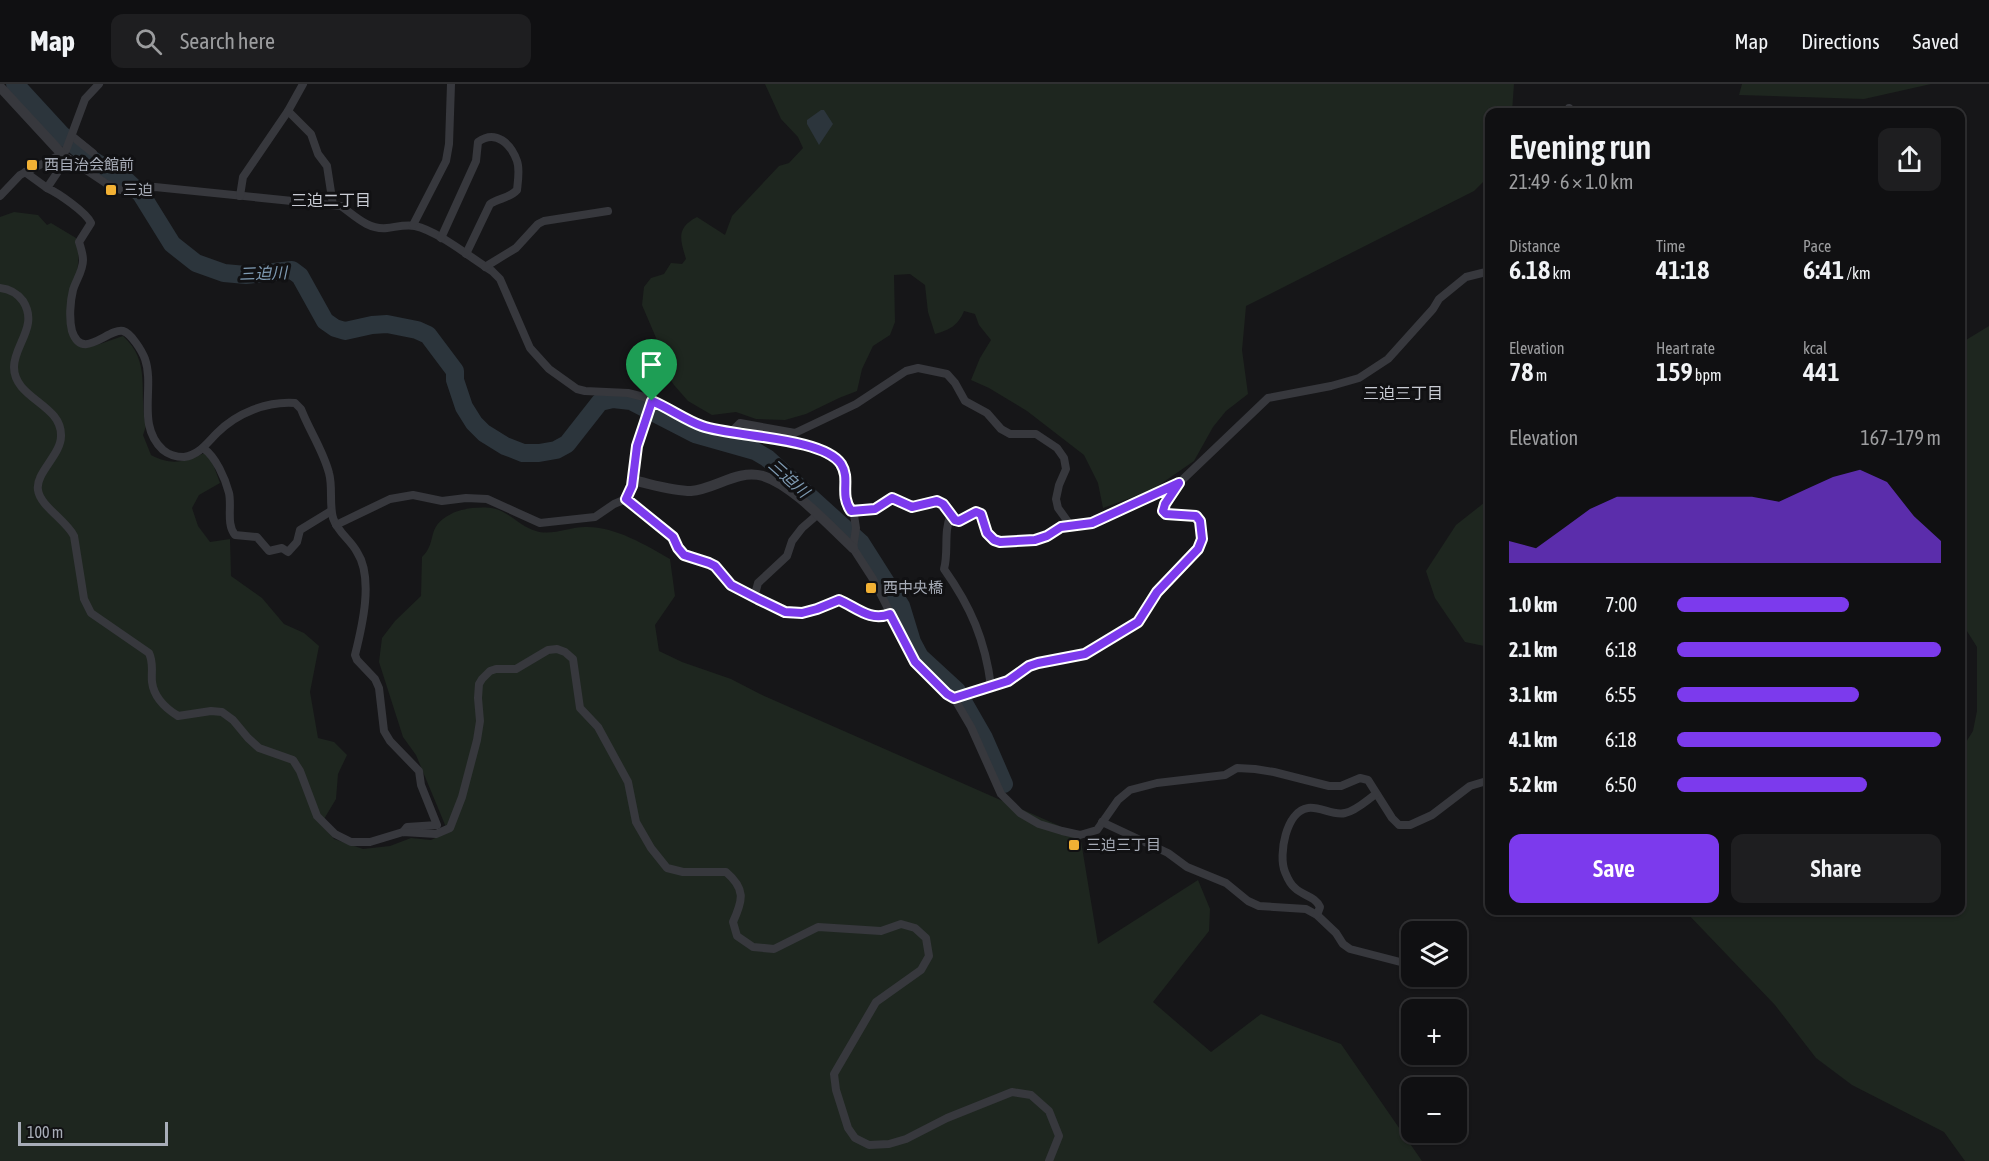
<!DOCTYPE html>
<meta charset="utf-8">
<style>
:root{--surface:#101012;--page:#1e1e20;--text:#f1f3f6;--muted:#9c9d9f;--line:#303032;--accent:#7c3aed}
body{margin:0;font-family:"Asap Condensed","Noto Sans JP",sans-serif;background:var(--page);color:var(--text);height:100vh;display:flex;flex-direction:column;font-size:22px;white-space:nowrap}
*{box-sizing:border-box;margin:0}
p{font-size:20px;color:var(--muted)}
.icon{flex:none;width:33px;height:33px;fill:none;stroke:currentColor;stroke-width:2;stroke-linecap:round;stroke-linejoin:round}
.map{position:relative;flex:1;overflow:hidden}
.sheet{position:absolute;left:1485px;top:24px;width:480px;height:807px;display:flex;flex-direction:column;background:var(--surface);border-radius:12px;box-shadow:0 2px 4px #0004,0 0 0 2px var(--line)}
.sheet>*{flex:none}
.fabs{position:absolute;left:1401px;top:837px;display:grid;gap:12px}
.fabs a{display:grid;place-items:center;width:66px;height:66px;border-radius:12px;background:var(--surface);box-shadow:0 2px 4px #0004,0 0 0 2px var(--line);font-size:30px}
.scale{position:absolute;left:18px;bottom:15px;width:150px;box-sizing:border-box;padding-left:6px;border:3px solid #a8adb8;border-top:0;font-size:16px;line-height:21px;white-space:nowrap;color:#a8adb8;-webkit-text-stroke:4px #111113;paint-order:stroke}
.pin{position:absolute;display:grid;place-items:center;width:51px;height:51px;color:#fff;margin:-62px -26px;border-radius:50% 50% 50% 0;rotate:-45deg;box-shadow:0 0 6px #0007}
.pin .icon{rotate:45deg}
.round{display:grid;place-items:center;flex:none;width:63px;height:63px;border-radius:12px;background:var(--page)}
.summary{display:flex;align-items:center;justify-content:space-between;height:102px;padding:0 24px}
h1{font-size:33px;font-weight:600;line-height:45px}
.stats{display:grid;grid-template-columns:repeat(3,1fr);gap:9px;height:102px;padding:6px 24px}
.stats div{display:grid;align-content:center}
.stats b{font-size:26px;font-weight:600}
.stats small{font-size:16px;font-weight:400}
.stats p{font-size:16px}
.chart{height:168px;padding:12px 24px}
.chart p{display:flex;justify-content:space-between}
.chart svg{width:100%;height:108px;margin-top:6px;fill:var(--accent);opacity:.7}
.action{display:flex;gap:12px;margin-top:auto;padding:12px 24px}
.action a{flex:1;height:69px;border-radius:12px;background:var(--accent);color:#fff;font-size:24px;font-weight:600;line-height:69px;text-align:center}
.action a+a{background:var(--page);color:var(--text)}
ul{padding:0 24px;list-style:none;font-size:20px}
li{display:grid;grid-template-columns:96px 72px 1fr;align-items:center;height:45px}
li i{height:15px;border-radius:8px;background:var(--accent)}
header{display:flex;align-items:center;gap:36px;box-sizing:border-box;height:84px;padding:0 30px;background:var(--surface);border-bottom:2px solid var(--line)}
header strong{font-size:28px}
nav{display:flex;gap:33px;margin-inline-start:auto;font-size:21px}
.search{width:420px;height:54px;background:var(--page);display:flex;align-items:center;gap:15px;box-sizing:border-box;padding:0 21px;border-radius:12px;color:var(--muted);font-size:22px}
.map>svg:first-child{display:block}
.green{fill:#1e261f}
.water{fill:#2c353c}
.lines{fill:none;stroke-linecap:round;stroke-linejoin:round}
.river{stroke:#2c353c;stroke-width:18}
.minor{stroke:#37383d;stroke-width:8}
.tertiary{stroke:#37383d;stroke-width:10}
.route-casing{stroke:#fff;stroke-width:12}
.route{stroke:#7c3aed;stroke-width:8}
.poi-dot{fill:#f2b134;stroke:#111113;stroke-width:2}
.labels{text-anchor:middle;stroke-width:6;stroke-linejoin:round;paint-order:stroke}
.poi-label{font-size:15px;fill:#a8adb8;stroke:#111113;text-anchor:start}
.neighbourhood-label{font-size:16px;fill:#c9ccd4;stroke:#111113}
.water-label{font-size:16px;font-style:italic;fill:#7f9bb3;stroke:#111113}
</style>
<header>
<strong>Map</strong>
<div class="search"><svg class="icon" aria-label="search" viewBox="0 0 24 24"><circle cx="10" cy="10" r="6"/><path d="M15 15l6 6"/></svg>Search here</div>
<nav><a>Map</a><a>Directions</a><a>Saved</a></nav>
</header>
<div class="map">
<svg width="1989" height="1077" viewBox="0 0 1989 1077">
<rect width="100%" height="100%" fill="#161618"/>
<!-- green -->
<g class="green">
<path d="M765 0H1514L1512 28H1490L1489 92 1474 107 1246 222 1242 266 1248 310 1226 327 1213 343 1194 377 1152 406 1103 424 1098 399 1084 371 1027 327 989 304 971 296 980 274 991 256 979 241 975 230 964 227C958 242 949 246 935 250L928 228 925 201 910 190 894 191 895 238 890 251 873 262 862 285 857 307 839 314 806 330 785 336 756 335 736 328 712 331 688 317 674 301 664 286 657 256 642 221 644 203 651 194 664 190 671 179 682 180 686 175C680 155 676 144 697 133L725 151 732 132 779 82 789 79 803 64 798 53 781 35Z"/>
<path d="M1742 0H1931L1864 15 1739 11Z"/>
<path d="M14 128 38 131 47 141 51 139 76 154 79 169 71 253 94 262 123 252C152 278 138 308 146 342L143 351 151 371C172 382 183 378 205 369L213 380 220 399 199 411 192 424 198 442 210 458 230 455 231 492 262 514 284 540 304 549 319 562 310 608 318 654 334 658 347 671 338 690 336 715 321 740 334 755 363 765 390 762 411 754 431 756 448 748 416 671 403 653 379 578 382 554 395 537 421 512 422 473C438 458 425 443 451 430 462 424 483 422 496 425 510 429 521 443 536 447 551 452 570 443 585 443 614 442 646 461 670 475L675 512 655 541 659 567 682 578 731 595 760 610 1080 751 1098 860 1198 796 1210 825 1209 847 1153 918 1211 968 1261 930 1341 960 1422 1077H0V133Z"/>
<path d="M1989 242V1077H1965L1944 1048 1852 1001 1816 974 1775 921 1685 827 1960 826 1961 666 1973 647 1977 627V563L1965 544 1961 541V259Z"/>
<path d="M1489 415V563L1465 558 1435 514 1426 487 1456 441Z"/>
</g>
<!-- water -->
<path class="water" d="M821 26H824L833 40 819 61 807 40V36Z"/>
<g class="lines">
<!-- river -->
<path class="river" d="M15 0 62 51 94 77 128 98 141 110 172 160 196 179 224 189 246 191 292 186 300 192 325 237 335 244 345 247 372 241 387 240 417 246 428 251 455 287V296L464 323 474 339 484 349 505 362 523 369H539L556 366 567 360 600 318 613 315 631 317 695 350 755 367 767 374 861 459 901 522 912 558 920 573 957 607 984 654 1004 700"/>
<!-- minor -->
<g class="minor">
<path d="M303 0 288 27 311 50 318 70 327 82 333 121"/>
<path d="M1568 28 1569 24"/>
<path d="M72 52 93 69"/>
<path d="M62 70 107 100 121 106 155 103 341 122C355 132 368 146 387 144 396 143 406 140 415 142 438 147 471 174 492 187L500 195 530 264 549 285 577 305 585 307 628 309 644 313 702 342 768 353 830 369 840 379 845 389 846 419 854 431 856 444 853 464 873 495 915 578 947 611 954 614 971 643 1001 710 1020 729 1039 740 1062 747 1080 751 1097 746 1118 716 1130 706 1157 699 1225 691 1237 684 1255 685 1274 688 1329 702H1341L1360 694 1368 696 1392 734 1399 741H1410L1432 731 1470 702 1490 696"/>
<path d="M67 74 47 104C58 109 86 128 91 139L79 158C81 164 83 170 83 176 83 187 76 196 73 206 70 218 69 235 72 247 82 278 108 244 123 247 131 249 142 267 145 275 155 304 136 341 163 366 169 371 177 373 184 373 199 371 207 359 217 349 237 329 267 317 295 319L301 325C309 346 323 366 329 389 333 403 329 420 333 434 338 449 350 455 357 468 374 494 362 543 355 571L357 576 375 595 379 604 384 647 390 657 419 687 421 701 437 741 407 743 403 748"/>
<path d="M25 88 47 104"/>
<path d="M0 112 20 91 62 70 66 66 85 15 99 0"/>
<path d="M240 112 243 93 288 27"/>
<path d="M413 141 446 77 449 60 451 0"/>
<path d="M441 154 476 77 478 58C496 45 511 60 517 77 520 85 518 97 517 106 510 114 499 114 490 120L466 170"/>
<path d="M485 183 516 164 538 140 544 137 608 127"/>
<path d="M0 204C10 205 17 209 23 217 39 242 14 261 14 283 14 315 62 320 61 352 61 371 35 389 38 406 40 422 66 436 74 452L84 515 91 529 149 569C154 580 151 587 152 598 154 614 165 624 178 632L211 627 222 628 233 636 248 654 259 664 293 676 300 687 317 732 335 750 351 758H370L403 748 436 750 450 744 462 713 477 656 480 637 478 614 479 600 482 595 490 587 496 585H516L548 566 557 565 565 568 573 575 580 624 598 643 628 698 636 738 651 764 667 784 683 788H726C746 805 743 816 733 838L737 852 753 863 774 865 818 843 881 847 901 840 915 844 926 854 929 872 921 886 876 918 834 990 836 1006 848 1044 855 1054 869 1061 889 1060 906 1055 947 1034 1012 1008 1031 1011 1049 1027 1059 1052 1049 1077"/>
<path d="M731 348 740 339 795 349 856 320 906 287 918 284 947 290 955 299 965 317 987 329 1001 345 1010 350H1036L1057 364 1064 374 1066 385 1059 401 1056 415 1058 424 1071 442"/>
<path d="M203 364C216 373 225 394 229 409 232 422 226 440 235 451L257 453 269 467 282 464 288 468 297 458 300 446 331 427"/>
<path d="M626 415 632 402 637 362 652 317"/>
<path d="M851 427 875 425 892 414 912 423 937 417 943 420 955 436 959 437 976 428 981 431 987 449 994 456 1000 458 1035 456 1047 452 1061 443 1092 439 1179 399"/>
<path d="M951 431C943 448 949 467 944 485 971 523 985 556 991 602"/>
<path d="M336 441 390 415 413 411 442 417 466 414 487 415 540 439 595 433 614 420 626 415 673 453 678 464 684 471 715 482 731 501 754 514 785 528 802 529 817 525 839 516C856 523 870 538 890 530"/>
<path d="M754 514 758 499 787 472 792 457 802 444 817 431"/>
<path d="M954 614 1008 596 1029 582 1038 579 1085 570 1138 538 1157 508 1198 465 1202 455 1201 437 1196 432 1166 430 1163 427 1165 420 1179 399 1268 314 1331 302 1359 294 1388 275 1433 225 1439 215 1466 193 1490 187"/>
<path d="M1102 738 1168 769 1187 783 1226 799 1248 817 1259 822 1306 825 1317 831 1336 849 1343 860 1350 865 1412 881"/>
<path d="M1317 831 1320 823C1315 812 1303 812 1295 804 1291 801 1287 793 1285 788 1278 771 1286 727 1308 724 1320 722 1333 732 1345 729 1356 727 1367 716 1376 710"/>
</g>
<!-- tertiary -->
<g class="tertiary">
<path d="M0 3 62 70"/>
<path d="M632 396C651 400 672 407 691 407 716 405 737 385 763 392 793 401 829 442 853 464"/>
</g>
</g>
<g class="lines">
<!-- route casing -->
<g class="route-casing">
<path id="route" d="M652 317C669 324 685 336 702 342 733 353 823 353 841 380 851 396 839 409 851 427L875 425 892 414 912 423 937 417 943 420 955 436 959 437 976 428 981 430 987 449 994 456 1000 458 1035 456 1047 452 1061 443 1092 439 1179 399 1165 420 1163 427 1166 430 1196 432 1200 437 1202 455 1198 465 1157 508 1138 538 1085 570 1038 579 1029 582 1008 597 954 614 947 610 915 578 890 530C870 538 856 523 839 516L817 525 802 529 785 528 758 515 731 501 715 482 709 479 684 471 678 464 673 453 626 415 632 402 637 362Z"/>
</g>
<!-- route -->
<use href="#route" class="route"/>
</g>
<!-- markers -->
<g class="poi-dot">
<rect x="26" y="75" width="12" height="12" rx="3"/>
<rect x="105" y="100" width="12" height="12" rx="3"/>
<rect x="865" y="498" width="12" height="12" rx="3"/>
<rect x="1068" y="755" width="12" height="12" rx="3"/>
</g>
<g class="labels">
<!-- poi labels -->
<g class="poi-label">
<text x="44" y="86">西自治会館前</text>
<text x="123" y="111">三迫</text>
<text x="883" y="509">西中央橋</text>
<text x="1086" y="766">三迫三丁目</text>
</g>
<!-- neighbourhood labels -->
<g class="neighbourhood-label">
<text x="331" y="122">三迫二丁目</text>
<text x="1403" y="315">三迫三丁目</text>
</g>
<!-- water labels -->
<g class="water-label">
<text transform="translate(263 189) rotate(-2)" y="6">三迫川</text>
<text transform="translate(789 394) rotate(42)" y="6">三迫川</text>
</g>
</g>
</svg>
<div class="fabs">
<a><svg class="icon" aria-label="layers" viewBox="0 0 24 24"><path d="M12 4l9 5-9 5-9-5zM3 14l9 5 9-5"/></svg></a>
<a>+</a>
<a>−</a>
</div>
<div class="scale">100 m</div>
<div class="pin" style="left:652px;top:317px;background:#1e9e55"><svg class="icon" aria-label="arrive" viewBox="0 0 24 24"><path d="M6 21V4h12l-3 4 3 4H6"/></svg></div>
<section class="sheet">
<div class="summary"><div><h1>Evening run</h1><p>21:49 · 6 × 1.0 km</p></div><a class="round"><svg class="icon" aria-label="share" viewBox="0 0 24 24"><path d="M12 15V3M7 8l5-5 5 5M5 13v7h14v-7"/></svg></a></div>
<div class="stats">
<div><p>Distance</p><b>6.18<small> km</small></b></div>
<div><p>Time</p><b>41:18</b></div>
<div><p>Pace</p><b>6:41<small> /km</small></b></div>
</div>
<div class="stats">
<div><p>Elevation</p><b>78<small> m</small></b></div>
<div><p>Heart rate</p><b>159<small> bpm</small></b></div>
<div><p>kcal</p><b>441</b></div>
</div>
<div class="chart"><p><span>Elevation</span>167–179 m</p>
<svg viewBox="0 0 160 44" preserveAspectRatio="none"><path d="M0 44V35L10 38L20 30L30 22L40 17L50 17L60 17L70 17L80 17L90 17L100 19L110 14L120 9L130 6L140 11L150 25L160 35V44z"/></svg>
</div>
<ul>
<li><b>1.0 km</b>7:00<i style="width:65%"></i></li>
<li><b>2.1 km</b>6:18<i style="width:100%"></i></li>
<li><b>3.1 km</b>6:55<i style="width:69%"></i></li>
<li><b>4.1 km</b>6:18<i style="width:100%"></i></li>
<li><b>5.2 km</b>6:50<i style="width:72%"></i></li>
</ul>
<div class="action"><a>Save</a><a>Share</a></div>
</section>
</div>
